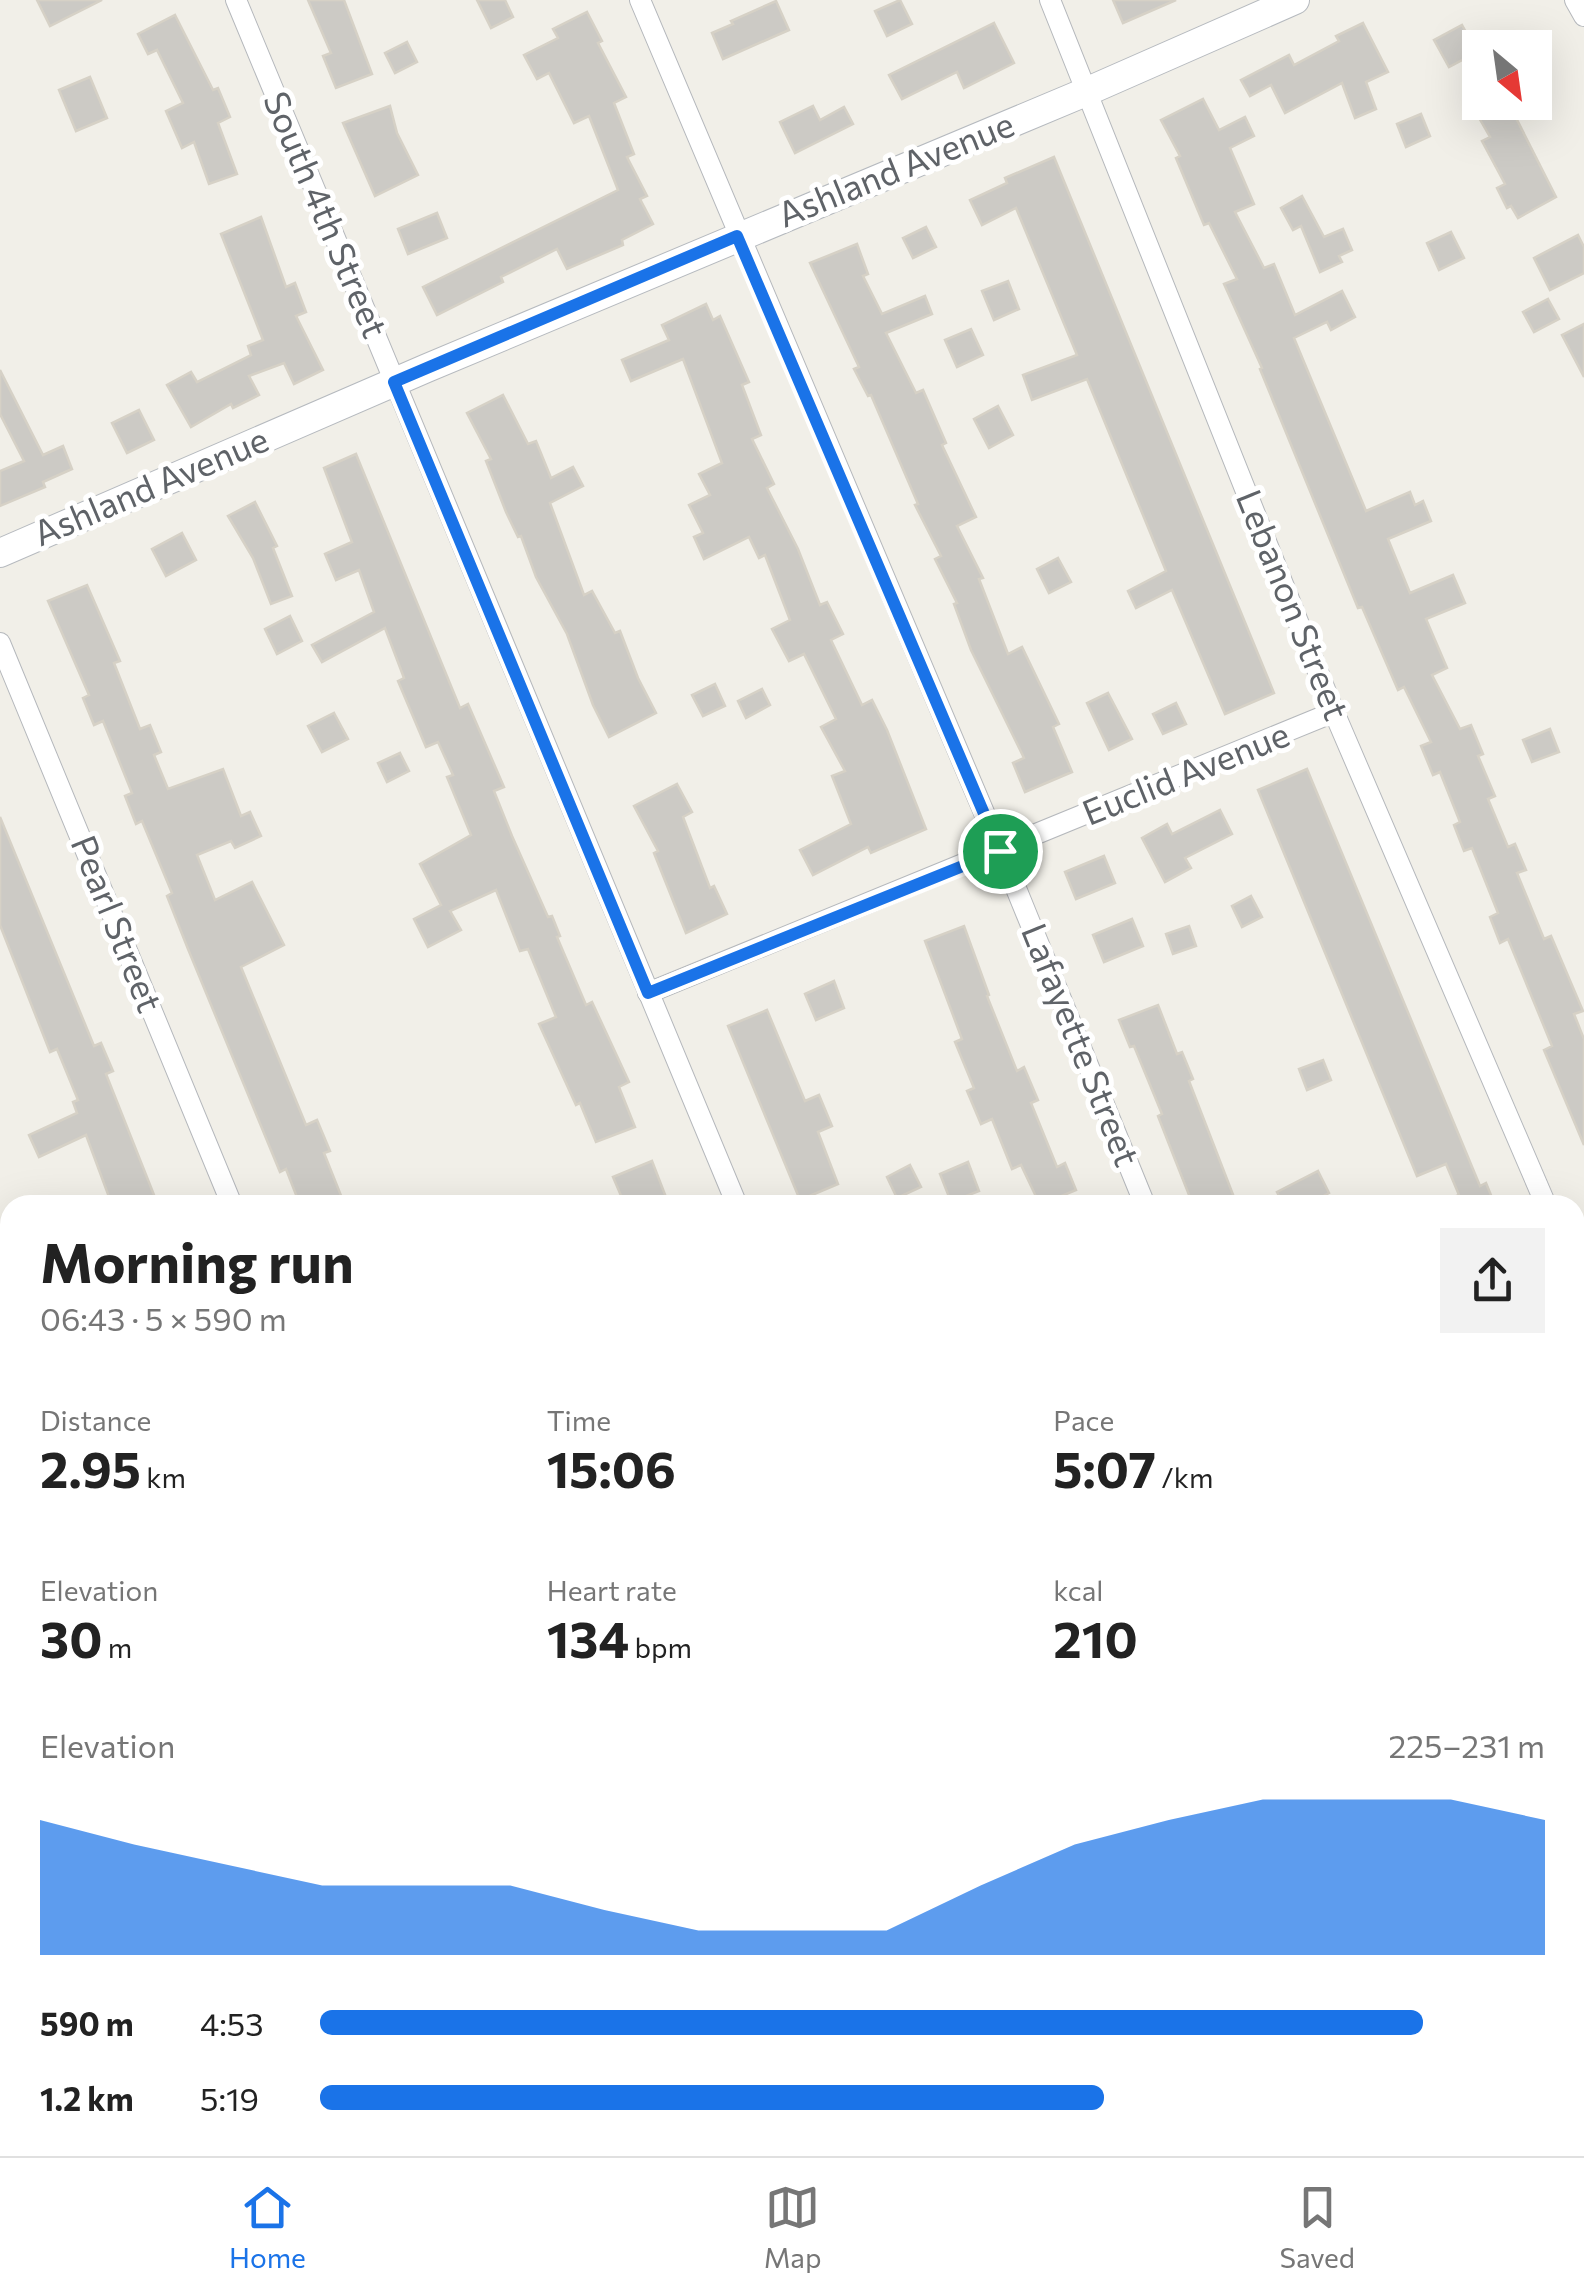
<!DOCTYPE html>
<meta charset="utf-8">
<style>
:root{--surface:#fff;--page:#f2f2f2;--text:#222;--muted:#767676;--line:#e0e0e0;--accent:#1a73e8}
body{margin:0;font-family:Commissioner,sans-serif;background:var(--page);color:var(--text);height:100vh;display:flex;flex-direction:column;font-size:38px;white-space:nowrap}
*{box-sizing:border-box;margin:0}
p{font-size:32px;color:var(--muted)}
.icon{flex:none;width:55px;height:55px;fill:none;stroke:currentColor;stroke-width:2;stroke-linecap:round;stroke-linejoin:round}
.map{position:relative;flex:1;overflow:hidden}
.details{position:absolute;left:0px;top:1195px;width:1585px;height:962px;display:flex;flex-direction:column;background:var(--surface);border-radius:30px 30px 0 0;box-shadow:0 10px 40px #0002}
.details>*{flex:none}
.needle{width:65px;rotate:151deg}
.controls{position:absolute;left:1462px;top:30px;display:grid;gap:20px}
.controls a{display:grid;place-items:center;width:90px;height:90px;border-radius:0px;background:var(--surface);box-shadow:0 10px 40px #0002;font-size:50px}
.pin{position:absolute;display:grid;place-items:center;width:85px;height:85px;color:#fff;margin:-42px;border:5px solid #fff;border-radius:50%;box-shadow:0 2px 10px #0007}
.round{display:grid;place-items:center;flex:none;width:105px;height:105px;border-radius:0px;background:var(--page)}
.summary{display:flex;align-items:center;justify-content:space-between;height:170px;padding:0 40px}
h1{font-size:55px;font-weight:700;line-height:75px}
.metrics{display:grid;grid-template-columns:repeat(3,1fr);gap:15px;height:170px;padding:10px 40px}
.metrics div{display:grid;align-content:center}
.metrics b{font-size:50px;font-weight:700}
.metrics small{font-size:28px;font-weight:400}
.metrics p{font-size:28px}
.chart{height:280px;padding:20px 40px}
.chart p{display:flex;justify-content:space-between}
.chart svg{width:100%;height:180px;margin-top:10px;fill:var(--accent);opacity:.7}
ul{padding:0 40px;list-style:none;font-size:32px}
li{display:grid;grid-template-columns:160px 120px 1fr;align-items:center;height:75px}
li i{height:25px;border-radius:12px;background:var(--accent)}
.tab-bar{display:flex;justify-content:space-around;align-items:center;height:140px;border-top:2px solid var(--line);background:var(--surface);font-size:28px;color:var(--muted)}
.tab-bar a{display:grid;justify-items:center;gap:5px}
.tab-bar .active{color:var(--accent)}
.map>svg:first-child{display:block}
.building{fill:#cccac5;stroke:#d6d1c6;stroke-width:2.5}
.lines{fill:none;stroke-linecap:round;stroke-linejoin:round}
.street-casing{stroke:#b5b8bc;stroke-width:22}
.secondary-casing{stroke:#b6babf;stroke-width:30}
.street{stroke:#fff;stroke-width:20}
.secondary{stroke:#fff;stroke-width:28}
.route-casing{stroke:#fff;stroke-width:20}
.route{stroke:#1a73e8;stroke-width:12}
.labels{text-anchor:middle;stroke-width:10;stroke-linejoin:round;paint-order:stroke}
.street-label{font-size:35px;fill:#5f6368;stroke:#fff}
</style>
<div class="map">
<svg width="1584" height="2156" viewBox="0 0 1584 2156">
<rect width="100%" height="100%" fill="#f1efe8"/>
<!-- building -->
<g class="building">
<path d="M37 0H102L50 26Z"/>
<path d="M308 0H344L372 74 336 88 323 56 331 53Z"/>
<path d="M477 0H505L513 17 491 28Z"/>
<path d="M900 0 912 24 887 36 875 11Z"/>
<path d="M1113 0H1176L1123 23Z"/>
<path d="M776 1 789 30 723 59 712 33 733 24 731 21Z"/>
<path d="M587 12 602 41 598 43 626 97 614 103 634 154 627 157 647 196 640 199 653 224 622 240 623 245 567 269 557 249 501 277 503 282 437 315 423 287 618 190 589 116 574 123 549 73 537 79 524 55 558 38 553 29Z"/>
<path d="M175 15 213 90 218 88 230 117 218 123 237 174 209 184 194 142 182 148 166 111 183 103 157 50 148 54 138 34Z"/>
<path d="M994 23 1014 63 964 88 957 72 902 99 889 75Z"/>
<path d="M1363 23 1388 72 1366 82 1376 109 1355 118 1342 83 1285 113 1271 85 1250 96 1241 80 1289 55 1294 65 1339 41 1336 36Z"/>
<path d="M1462 25 1477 52 1449 67 1434 40Z"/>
<path d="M407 42 417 62 395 73 385 53Z"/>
<path d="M90 77 107 118 76 131 59 90Z"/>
<path d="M1203 99 1219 130 1245 117 1254 136 1230 148 1254 204 1235 212 1264 268 1274 264 1295 315 1342 291 1355 317 1331 330 1327 322 1294 338 1366 511 1410 492 1415 505 1423 501 1431 521 1388 539 1410 593 1453 575 1465 603 1426 619 1447 668 1432 675 1460 729 1471 725 1483 754 1478 756 1495 796 1488 799 1508 847 1515 844 1526 870 1517 873 1544 939 1551 936 1583 1011 1574 1014 1584 1039V1145L1544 1050 1552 1046 1508 939 1500 943 1490 917 1498 913 1472 848 1464 851 1454 825 1460 822 1440 772 1433 775 1421 746 1431 742 1404 687 1398 690 1362 607 1358 608 1260 369 1262 368 1224 284 1237 279 1209 223 1204 225 1176 158 1180 156 1161 120Z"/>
<path d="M1470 102H1508L1556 197 1518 218 1511 206 1507 208 1497 188 1505 184 1482 141 1490 137Z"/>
<path d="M390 106 397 133 418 175 375 196 343 123Z"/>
<path d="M813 106 820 120 844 107 853 124 795 153 780 122Z"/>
<path d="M1421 114 1430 136 1406 147 1397 124Z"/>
<path d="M1054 157 1274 693 1225 714 1172 590 1136 608 1128 591 1166 571 1087 379 1032 400 1023 375 1077 355 1016 208 982 225 970 200 1007 183 1005 178Z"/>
<path d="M1302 196 1324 237 1343 229 1352 250 1339 256 1342 262 1320 272 1301 226 1293 230 1281 208Z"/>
<path d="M437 213 447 238 408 254 398 229Z"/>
<path d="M261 217 286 287 295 283 306 312 296 316 323 370 294 384 284 363 249 376 259 395 233 408 231 404 191 427 167 385 191 372 197 382 251 355 248 346 263 340 221 234Z"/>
<path d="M926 227 936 247 913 258 903 238Z"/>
<path d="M1451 232 1464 258 1439 270 1427 243Z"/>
<path d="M1578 235 1584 247V273L1550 290 1534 258Z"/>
<path d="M857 244 868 274 863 276 882 314 925 296 932 314 886 333 916 393 923 390 946 443 942 445 976 517 957 526 983 578 979 579 1008 654 1022 647 1059 724 1053 727 1072 772 1025 792 1013 763 1024 758 971 650 954 604 957 603 935 559 941 556 915 505 918 504 871 395 868 396 854 369 859 367 810 263Z"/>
<path d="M1008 281 1019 309 994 320 982 291Z"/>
<path d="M1548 299 1559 319 1534 332 1523 312Z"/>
<path d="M706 304 713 320 720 316 749 382 742 385 761 435 752 439 774 484 767 488 798 549 820 605 827 602 843 634 831 640 862 705 872 700 887 730 926 829 871 853 868 847 813 875 800 850 851 824 832 776 845 771 821 727 836 719 804 654 789 661 772 629 790 620 765 555 759 558 749 537 704 559 694 537 703 533 689 505 710 495 699 474 722 463 683 359 631 381 622 360 669 340 662 325Z"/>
<path d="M1584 324V377L1562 335Z"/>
<path d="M971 329 983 355 957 367 945 340Z"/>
<path d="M0 370 43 455 63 446 72 469 43 482 45 487 0 506V471L24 461 0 414Z"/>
<path d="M503 395 528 444 536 441 551 478 573 467 583 486 550 503 584 595 592 591 615 633 620 631 638 678 656 713 609 737 593 705 567 634 536 577 521 536 518 537 506 512 486 461 491 459 467 413Z"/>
<path d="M998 406 1013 435 989 448 974 419Z"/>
<path d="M139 410 154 440 127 453 112 423Z"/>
<path d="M356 454 460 708 468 704 504 787 494 791 512 836 548 917 552 916 560 936 557 937 586 1005 592 1002 629 1082 619 1087 635 1127 596 1142 580 1103 576 1105 539 1024 556 1017 528 949 520 951 496 890 450 911 461 930 428 947 414 919 441 905 420 864 471 835 447 777 453 775 438 742 426 747 398 681 404 678 385 628 322 662 312 645 374 612 359 570 336 580 325 554 352 542 324 468Z"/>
<path d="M255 502 277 546 273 548 292 596 271 604 253 558 228 516Z"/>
<path d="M182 533 196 560 166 576 152 549Z"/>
<path d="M1058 558 1071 582 1049 593 1037 569Z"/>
<path d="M87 585 120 661 114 663 140 729 150 725 161 752 154 755 168 789 223 769 241 816 250 812 261 836 235 848 231 841 197 855 215 900 252 882 284 945 241 967 306 1125 317 1120 330 1151 324 1153 342 1198 326 1205H300L286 1169 280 1172 188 949 167 896 172 893 142 821 136 824 125 796 132 793 103 721 94 725 83 698 89 695 48 601Z"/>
<path d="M290 616 302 641 277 654 265 629Z"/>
<path d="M715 684 725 706 703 716 692 695Z"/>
<path d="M762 689 770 705 746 718 738 701Z"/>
<path d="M1108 693 1132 739 1109 750 1087 703Z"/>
<path d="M1176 703 1186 724 1163 734 1153 714Z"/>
<path d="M334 713 348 739 322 752 308 726Z"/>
<path d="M1550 729 1559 752 1532 762 1523 740Z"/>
<path d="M400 753 409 771 387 782 378 763Z"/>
<path d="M1307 769 1480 1186 1486 1183 1495 1205H1435L1459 1195 1446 1164 1417 1176 1258 790Z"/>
<path d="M677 784 692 812 683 817 710 888 714 886 727 914 686 933 654 853 658 851 634 806Z"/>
<path d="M1220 810 1232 834 1185 858 1191 868 1165 882 1142 838 1167 824 1172 834Z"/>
<path d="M0 817 94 1046 101 1043 113 1071 106 1074 158 1205H112L86 1135 39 1157 29 1135 77 1113 73 1102 78 1100 57 1049 50 1052 0 925Z"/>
<path d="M1104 856 1115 883 1076 899 1065 872Z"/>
<path d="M1251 896 1262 917 1242 927 1232 906Z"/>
<path d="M1132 919 1143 946 1104 962 1093 935Z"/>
<path d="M964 926 989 995 987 996 1017 1071 1024 1067 1038 1100 1031 1103 1057 1167 1065 1163 1076 1190 1040 1205 1021 1165 1012 1169 992 1119 981 1124 967 1091 974 1088 955 1042 962 1039 925 941Z"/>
<path d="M1189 926 1196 946 1173 954 1166 934Z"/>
<path d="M834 981 844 1008 816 1020 805 994Z"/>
<path d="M1158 1005 1177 1054 1182 1052 1193 1079 1189 1081 1237 1205H1193L1176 1162 1158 1116 1162 1114 1134 1046 1130 1047 1119 1020Z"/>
<path d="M767 1010 805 1101 819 1095 832 1126 818 1132 838 1184 800 1200 728 1026Z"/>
<path d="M1323 1060 1331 1080 1307 1090 1299 1069Z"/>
<path d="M652 1161 669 1205H625L613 1177Z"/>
<path d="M968 1162 979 1191 951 1202 940 1174Z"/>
<path d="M910 1165 921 1187 897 1198 887 1177Z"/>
<path d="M1318 1171 1329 1193 1306 1205H1284L1277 1192Z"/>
</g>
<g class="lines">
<!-- street casing -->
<g class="street-casing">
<g id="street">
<path d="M236 0 737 1205"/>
<path d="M640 0 1013 881 1145 1205"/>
<path d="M1050 0 1334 712 1546 1205"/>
<path d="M1575 0 1584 16"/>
<path d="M0 643 232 1205"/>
<path d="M648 993 1334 712"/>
<path d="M1584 1270 1575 1274 1584 1296"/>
<path d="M0 1877 10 1902"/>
<path d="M0 1929 10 1925"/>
<path d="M1575 1969 1584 1966"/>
<path d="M113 2148 116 2156"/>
<path d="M1125 2148 1128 2156"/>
<path d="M1522 2148 1526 2156"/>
<path d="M801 2156 822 2148"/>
</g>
</g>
<!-- secondary casing -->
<g class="secondary-casing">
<path id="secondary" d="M0 553 427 368 1088 91 1295 0"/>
</g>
<!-- street -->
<use href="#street" class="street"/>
<!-- secondary -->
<use href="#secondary" class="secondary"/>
</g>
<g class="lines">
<!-- route casing -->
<g class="route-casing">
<path id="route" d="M737 236 1000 851 648 993 394 382Z"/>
</g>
<!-- route -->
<use href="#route" class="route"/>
</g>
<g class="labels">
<!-- street labels -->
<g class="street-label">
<text transform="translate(896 170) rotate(-22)" y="12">Ashland Avenue</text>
<text transform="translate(325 215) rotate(67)" y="12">South 4th Street</text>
<text transform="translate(151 487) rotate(-23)" y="12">Ashland Avenue</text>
<text transform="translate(1292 605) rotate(68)" y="12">Lebanon Street</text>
<text transform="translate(1186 774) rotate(-22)" y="12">Euclid Avenue</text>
<text transform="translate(116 924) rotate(68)" y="12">Pearl Street</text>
<text transform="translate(1080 1045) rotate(68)" y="12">Lafayette Street</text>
</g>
</g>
</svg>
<div class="controls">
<a><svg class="needle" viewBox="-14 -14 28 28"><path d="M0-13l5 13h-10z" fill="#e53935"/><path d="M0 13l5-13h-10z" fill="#767676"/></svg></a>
</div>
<div class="pin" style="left:1000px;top:851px;background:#1e9e55"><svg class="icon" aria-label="arrive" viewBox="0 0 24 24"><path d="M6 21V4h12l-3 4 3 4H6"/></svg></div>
<section class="details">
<div class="summary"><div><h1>Morning run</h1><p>06:43 · 5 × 590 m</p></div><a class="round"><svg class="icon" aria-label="share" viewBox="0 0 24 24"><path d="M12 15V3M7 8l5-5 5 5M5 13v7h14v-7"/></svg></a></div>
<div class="metrics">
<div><p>Distance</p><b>2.95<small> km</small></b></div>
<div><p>Time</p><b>15:06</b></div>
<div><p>Pace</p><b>5:07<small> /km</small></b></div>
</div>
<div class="metrics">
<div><p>Elevation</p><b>30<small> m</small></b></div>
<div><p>Heart rate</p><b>134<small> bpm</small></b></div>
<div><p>kcal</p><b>210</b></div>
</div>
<div class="chart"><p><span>Elevation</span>225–231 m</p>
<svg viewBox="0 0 160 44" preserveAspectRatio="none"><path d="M0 44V11L10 17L20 22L30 27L40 27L50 27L60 33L70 38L80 38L90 38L100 27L110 17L120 11L130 6L140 6L150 6L160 11V44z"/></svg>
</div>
<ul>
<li><b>590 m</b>4:53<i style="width:90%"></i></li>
<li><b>1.2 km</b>5:19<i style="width:64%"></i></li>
</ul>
</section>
</div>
<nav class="tab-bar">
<a class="active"><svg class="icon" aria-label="home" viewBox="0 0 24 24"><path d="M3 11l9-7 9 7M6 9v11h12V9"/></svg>Home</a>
<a><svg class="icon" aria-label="map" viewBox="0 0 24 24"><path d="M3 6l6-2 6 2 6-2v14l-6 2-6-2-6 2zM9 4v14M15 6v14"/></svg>Map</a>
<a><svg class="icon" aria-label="saved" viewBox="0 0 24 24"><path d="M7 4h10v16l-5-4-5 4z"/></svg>Saved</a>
</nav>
